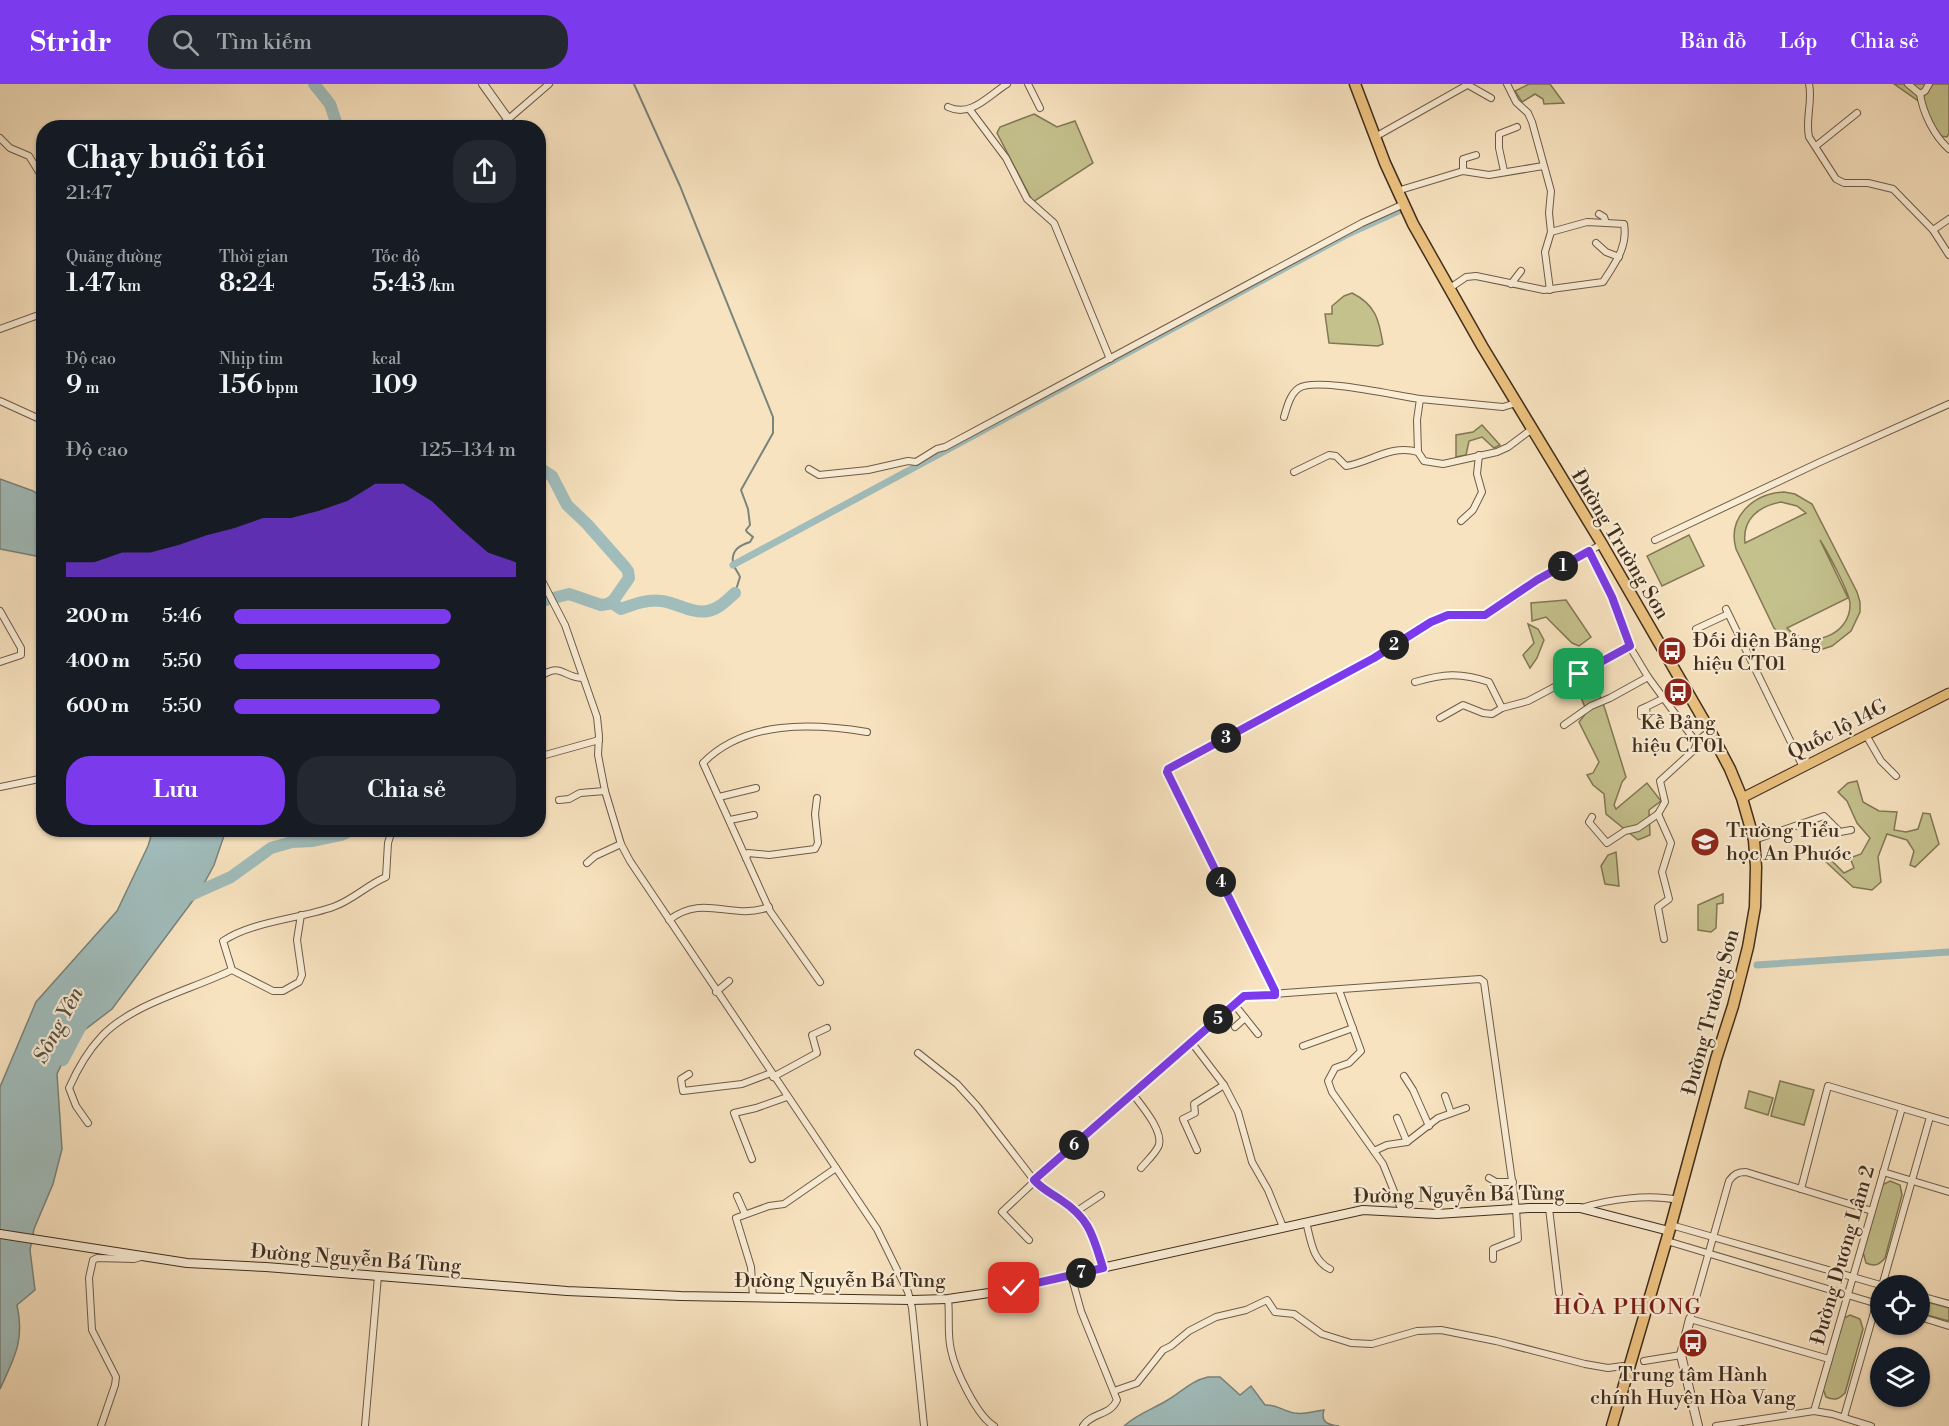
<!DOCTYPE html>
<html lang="vi">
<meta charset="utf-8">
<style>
:root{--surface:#171b24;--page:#242831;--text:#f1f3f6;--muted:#9ea1a6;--accent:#7c3aed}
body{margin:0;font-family:"Libre Bodoni",serif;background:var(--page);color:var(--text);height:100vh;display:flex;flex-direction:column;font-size:22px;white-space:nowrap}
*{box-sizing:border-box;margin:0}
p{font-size:20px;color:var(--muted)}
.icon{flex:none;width:33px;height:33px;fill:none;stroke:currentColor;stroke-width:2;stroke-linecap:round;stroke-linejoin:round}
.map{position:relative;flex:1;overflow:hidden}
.details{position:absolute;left:36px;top:36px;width:510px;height:717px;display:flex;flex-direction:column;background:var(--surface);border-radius:24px;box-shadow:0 2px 4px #0004}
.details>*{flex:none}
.fabs{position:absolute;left:1870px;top:1191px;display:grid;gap:12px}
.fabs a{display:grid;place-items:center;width:60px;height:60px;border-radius:50%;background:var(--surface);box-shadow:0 2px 4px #0004;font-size:30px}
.pin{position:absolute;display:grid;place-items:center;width:51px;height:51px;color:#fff;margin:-26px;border-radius:12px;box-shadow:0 3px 9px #0006}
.km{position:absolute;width:30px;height:30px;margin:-15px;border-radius:50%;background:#222;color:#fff;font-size:16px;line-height:30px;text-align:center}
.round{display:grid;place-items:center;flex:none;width:63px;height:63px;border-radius:24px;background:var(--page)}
.head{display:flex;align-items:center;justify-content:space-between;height:102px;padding:0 30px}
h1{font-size:33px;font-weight:600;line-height:45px}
.metrics{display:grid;grid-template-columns:repeat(3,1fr);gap:9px;height:102px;padding:6px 30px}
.metrics div{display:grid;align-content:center}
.metrics b{font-size:26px;font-weight:600}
.metrics small{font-size:16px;font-weight:400}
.metrics p{font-size:16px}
.chart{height:168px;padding:12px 30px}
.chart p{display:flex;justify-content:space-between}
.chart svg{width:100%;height:108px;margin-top:6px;fill:var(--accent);opacity:.7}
.primary-button{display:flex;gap:12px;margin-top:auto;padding:12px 30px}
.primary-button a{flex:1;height:69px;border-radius:24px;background:var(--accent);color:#fff;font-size:24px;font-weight:600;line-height:69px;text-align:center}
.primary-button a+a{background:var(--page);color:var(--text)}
ul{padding:0 30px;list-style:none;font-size:20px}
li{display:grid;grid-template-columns:96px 72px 1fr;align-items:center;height:45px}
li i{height:15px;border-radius:8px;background:var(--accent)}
header{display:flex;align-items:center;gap:36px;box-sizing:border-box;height:84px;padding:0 30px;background:var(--accent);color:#fff}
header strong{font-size:28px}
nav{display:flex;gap:33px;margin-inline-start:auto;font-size:21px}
.search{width:420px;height:54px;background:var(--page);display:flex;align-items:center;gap:15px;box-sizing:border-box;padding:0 21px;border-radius:24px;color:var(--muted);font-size:22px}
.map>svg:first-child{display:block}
.green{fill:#c4c18d;stroke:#827855;stroke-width:1.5;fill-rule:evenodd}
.water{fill:#a0bcbb;stroke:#7a837c;stroke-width:1.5}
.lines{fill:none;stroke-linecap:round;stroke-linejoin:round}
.stream{stroke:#7a837c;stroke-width:2}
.canal{stroke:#a0bcbb;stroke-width:7}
.river{stroke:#a0bcbb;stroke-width:12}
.minor-casing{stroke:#6f5b46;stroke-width:8}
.tertiary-casing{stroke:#6f5b46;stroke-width:10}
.secondary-casing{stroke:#412e1d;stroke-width:10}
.primary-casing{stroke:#412e1d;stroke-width:11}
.trunk-casing{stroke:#412e1d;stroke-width:13}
.minor{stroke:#faedd6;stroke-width:6}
.tertiary{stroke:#faedd6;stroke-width:8}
.secondary{stroke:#faedd6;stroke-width:8}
.primary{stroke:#ecc280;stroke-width:9}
.trunk{stroke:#ecc280;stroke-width:10}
.route-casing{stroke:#fff;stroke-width:12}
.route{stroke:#7c3aed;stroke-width:8}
.labels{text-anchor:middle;stroke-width:4.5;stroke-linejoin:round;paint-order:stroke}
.street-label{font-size:20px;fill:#412e1d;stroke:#faedd6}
.poi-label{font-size:20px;fill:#412e1d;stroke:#faedd6;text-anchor:start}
.water-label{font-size:21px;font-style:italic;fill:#595244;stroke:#faedd6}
.quarter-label{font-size:22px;letter-spacing:1.5px;fill:#7a1f14;stroke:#faedd6}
</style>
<header>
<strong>Stridr</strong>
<div class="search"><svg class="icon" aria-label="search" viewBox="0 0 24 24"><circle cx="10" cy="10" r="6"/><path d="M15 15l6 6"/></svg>Tìm kiếm</div>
<nav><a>Bản đồ</a><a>Lớp</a><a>Chia sẻ</a></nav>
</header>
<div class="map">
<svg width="1949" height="1342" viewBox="0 0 1949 1342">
<rect width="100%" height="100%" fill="#f8e3c0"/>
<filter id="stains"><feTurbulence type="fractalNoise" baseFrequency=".00333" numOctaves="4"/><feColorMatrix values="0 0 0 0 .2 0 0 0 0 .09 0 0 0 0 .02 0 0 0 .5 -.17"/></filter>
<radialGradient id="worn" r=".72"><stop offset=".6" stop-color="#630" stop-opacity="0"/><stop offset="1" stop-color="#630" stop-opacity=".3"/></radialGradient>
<!-- green -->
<g class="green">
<path d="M1529 0H1550L1564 19 1544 20 1543 15 1535 10 1522 18 1515 7Z"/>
<path d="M1894 0H1949V49L1947 53 1940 52 1931 40 1924 21Z"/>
<path d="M1034 30 1057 43 1075 37 1093 79 1033 118 997 49 1000 43Z"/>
<path d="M1352 209C1376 221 1379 236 1383 260L1378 262 1329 259 1325 230H1332V222L1344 212Z"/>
<path d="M1482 341 1500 361 1494 364 1482 353 1469 357 1466 371 1456 373V351L1473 348Z"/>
<path d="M1784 408 1795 410 1812 420 1857 508 1860 518V528L1851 547 1832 562 1823 565H1803L1785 556 1774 544 1736 465C1727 433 1753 410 1784 408ZM1781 418 1797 422 1806 429 1745 459C1742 435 1759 422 1781 418ZM1820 456C1827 467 1850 509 1850 520 1851 552 1807 567 1787 544L1848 514Z"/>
<path d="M1689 451 1704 482 1662 502 1647 472Z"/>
<path d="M1566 516 1591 553 1579 562 1572 559 1546 533 1532 537 1531 519Z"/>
<path d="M1528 540 1538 545 1544 556 1537 574 1530 584 1523 571 1534 559Z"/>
<path d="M1591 589 1605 625 1626 693 1622 698 1614 721 1616 725 1647 699 1661 717 1649 726 1650 751 1638 756 1606 730 1604 710 1593 701 1587 691 1593 689 1599 678 1579 638 1587 628 1575 599Z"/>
<path d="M1857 697 1863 718 1879 727 1897 728 1894 746 1906 748 1918 745 1923 729 1930 730 1939 760 1915 783 1910 781 1914 767 1907 756 1887 750 1878 773 1881 798 1872 806 1853 803 1826 778 1829 774 1844 789 1854 784 1850 774 1861 770 1870 754 1857 739 1847 717 1838 708 1848 699Z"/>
<path d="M1616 768 1619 802 1605 800 1601 782 1608 771Z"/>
<path d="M1723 810V819L1717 820 1716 844 1711 848 1698 846V821Z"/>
<path d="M1780 997 1814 1006 1804 1041 1771 1032Z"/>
<path d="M1749 1007 1773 1014 1768 1031 1745 1024Z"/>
<path d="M1890 1097 1900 1101 1902 1111 1885 1174C1879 1181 1875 1183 1866 1179L1863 1168 1882 1101Z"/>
<path d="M1920 1216 1949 1224V1237L1920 1229Z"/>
<path d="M1850 1231 1860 1235 1863 1245 1845 1309C1839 1315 1835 1317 1826 1313L1822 1302 1842 1235Z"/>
</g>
<!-- water -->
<g class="water">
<path d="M0 395 33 407 43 414V475L41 473 0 465Z"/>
<path d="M153 746H226L214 781 200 807 112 925 74 954 57 990 62 1065 53 1100 34 1145 30 1166 35 1206 17 1221C25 1257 14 1274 0 1305V1003L36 918 117 827 148 762Z"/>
<path d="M1208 1293H1220L1240 1311 1251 1302 1265 1321C1276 1320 1283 1327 1294 1329 1308 1331 1311 1327 1324 1326 1320 1338 1328 1341 1339 1342H1124C1137 1330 1151 1326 1166 1317 1181 1309 1190 1297 1208 1293Z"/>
</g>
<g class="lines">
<!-- stream -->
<path class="stream" d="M634 0 680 102 773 333V349L741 406 748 425 750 441 746 446 747 448 753 453 750 458C740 461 731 466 733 479 734 484 738 488 740 493L735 509"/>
<!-- canal -->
<g class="canal">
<path d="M733 481 1348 150 1405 124"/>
<path d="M1757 881 1949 868"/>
</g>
<!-- river -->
<g class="river">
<path d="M314 0 330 20 338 44"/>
<path d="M538 383 552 392 567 421 587 440 625 483 628 487 629 494 613 517 608 520 601 521 569 510 538 518"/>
<path d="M611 518 621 525C634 520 648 515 662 517 677 519 692 530 708 527 719 525 727 516 735 509"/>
<path d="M184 814 231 793 271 764 292 758 313 757 341 751 352 746"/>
<path d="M63 976 83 938"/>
</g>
<!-- minor casing -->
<g class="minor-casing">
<g id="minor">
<path d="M1028 0 1040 24"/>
<path d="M1809 0C1813 17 1805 35 1809 53L1836 95 1844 99H1868L1893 105 1933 146 1949 171"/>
<path d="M1908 0 1920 10 1925 7 1929 0"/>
<path d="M1468 1 1491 14"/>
<path d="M1920 10C1923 29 1934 52 1949 65"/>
<path d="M948 23C971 34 989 11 1007 0"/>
<path d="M970 26 1006 74 1027 115 1054 139 1110 275"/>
<path d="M498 44 549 0"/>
<path d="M1375 53 1469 0"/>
<path d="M0 54 10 64 29 72 44 96"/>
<path d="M1816 62 1857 29"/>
<path d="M1463 87V75L1476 71"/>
<path d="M1504 87 1499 64V50L1517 43"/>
<path d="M1397 107 1463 87 1489 91 1543 82"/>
<path d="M1599 130 1604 133 1606 139"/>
<path d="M1933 146 1949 135"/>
<path d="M1596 159 1606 168 1619 173"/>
<path d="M1511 200 1521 187"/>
<path d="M1450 204 1466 193 1476 192 1544 206 1603 198C1615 179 1628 163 1624 140L1587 138 1551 148 1549 129 1551 107 1532 38 1528 29 1516 18 1507 0"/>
<path d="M1550 206 1545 168 1551 148"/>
<path d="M0 245 44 229"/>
<path d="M0 317 44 337"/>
<path d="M1284 333C1287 323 1290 310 1299 304 1315 293 1397 312 1420 315"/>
<path d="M1418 368 1424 377 1443 380 1497 368 1508 363 1532 345"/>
<path d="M809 385 819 391 868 386 908 377 916 378 937 365 945 363 1362 139 1404 120"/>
<path d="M1294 388 1329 371 1336 372 1346 382C1371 378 1391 360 1418 368L1417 336 1420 315 1503 323 1516 319"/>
<path d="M1461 437 1473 426 1482 408 1477 390 1479 371"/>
<path d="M1655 456 1820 378 1949 320"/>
<path d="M1589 467 1612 513 1630 563 1648 593 1696 658"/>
<path d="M538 489 565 541 597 633 599 652 598 671 605 707 621 760 630 777 877 1145 908 1208 912 1224 924 1342"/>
<path d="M1726 525 1803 683"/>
<path d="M0 527 21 564V571L0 578"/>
<path d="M1696 545 1728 530"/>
<path d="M538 594C562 577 561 593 582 594"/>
<path d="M1415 598C1443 590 1460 588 1489 598L1502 624"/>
<path d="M1641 632V625L1646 623"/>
<path d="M1647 633 1646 623 1664 614"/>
<path d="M1440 634 1463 621 1483 629 1492 630 1502 624 1528 617 1630 563"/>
<path d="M1564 641 1591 622 1610 614 1648 593"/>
<path d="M1866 651 1881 677 1896 692"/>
<path d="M538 673 599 656"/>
<path d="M44 679V684"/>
<path d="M0 703 44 694"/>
<path d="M719 713 756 704"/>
<path d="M559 716 569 715 580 709 605 707"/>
<path d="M1658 730 1671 759 1662 788 1669 815 1658 823 1664 855"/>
<path d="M1592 733 1589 738 1607 759 1625 747 1638 744 1658 730 1665 718 1660 697 1694 666 1696 662V658L1710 647"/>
<path d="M730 736 754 731"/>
<path d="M1754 756 1824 732 1840 748 1851 746"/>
<path d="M746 774 748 769 769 771 815 765 818 759 815 730 817 714"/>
<path d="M587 779 595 772 621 760"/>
<path d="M301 831 297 856 302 891 299 898 283 907H273L232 886 223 857C253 837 299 835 333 823 353 816 367 801 386 793L388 759 392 746"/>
<path d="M669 836C704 809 731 837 769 823"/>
<path d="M820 898 770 827 703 679C745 636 813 639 867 648"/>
<path d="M1339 906 1361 967 1349 979 1335 984 1328 997 1332 1008 1383 1080 1402 1127"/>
<path d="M716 908 729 897"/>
<path d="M1275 911V907L1167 688 1168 685 1373 574 1431 538 1448 531H1485L1517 512 1537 496 1602 460"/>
<path d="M1234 920 1258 950"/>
<path d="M1235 943 1245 934"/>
<path d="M1192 959 1224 1001 1238 1028 1252 1078 1268 1106 1283 1143"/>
<path d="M1303 962 1353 944"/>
<path d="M918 969 957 1000 977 1022 1040 1104 1062 1116 1086 1136 1092 1148 1103 1184"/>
<path d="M689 990 681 995 683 1007 742 1000 771 989"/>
<path d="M1404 992 1413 1006 1429 1042"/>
<path d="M773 993 817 969 812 951 827 944"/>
<path d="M1132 1009C1141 1021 1163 1046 1159 1061 1156 1069 1146 1078 1141 1084"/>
<path d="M1445 1012 1451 1029"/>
<path d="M1397 1034 1407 1058"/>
<path d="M88 1039 76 1022 69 1004C77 986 87 968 101 953 131 920 191 906 232 886"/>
<path d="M1197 1066 1183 1035 1195 1029 1194 1020 1224 1001"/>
<path d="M1374 1067 1387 1061 1407 1058 1438 1034 1466 1024"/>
<path d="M752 1075 734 1029 756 1024 787 1013"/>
<path d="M1883 1088 1949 1108"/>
<path d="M1489 1094 1496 1098H1513"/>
<path d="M1034 1096 1244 912 1480 895 1484 898 1516 1125 1518 1155 1493 1165V1175"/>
<path d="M1801 1105 1828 1002 1949 1038"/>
<path d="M737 1112 745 1130"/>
<path d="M1549 1124 1559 1209"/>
<path d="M1581 1124C1610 1115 1648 1110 1678 1116"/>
<path d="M1077 1127 1101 1111"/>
<path d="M1306 1138C1311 1156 1312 1176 1330 1185"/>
<path d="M1671 1141 1884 1202"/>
<path d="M1029 1156 1002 1128 1035 1097"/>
<path d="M1667 1157 1881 1221"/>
<path d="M1071 1191 1081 1227 1117 1316C1110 1332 1092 1328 1083 1342"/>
<path d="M1882 1202 1930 1033"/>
<path d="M1920 1212 1949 1220"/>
<path d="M753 1213 751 1183 736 1134 769 1122 784 1120 836 1084"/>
<path d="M948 1215C950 1231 947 1250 951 1266 955 1286 977 1332 994 1342"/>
<path d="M1920 1233 1949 1242"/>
<path d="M1829 1275 1690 1235 1729 1097C1734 1090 1738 1088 1746 1088L1872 1127"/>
<path d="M1644 1277 1681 1271"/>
<path d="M1114 1307 1137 1299 1163 1266 1171 1262 1189 1247 1216 1233 1246 1226 1267 1216 1275 1228 1294 1230 1322 1250 1351 1259 1372 1260 1417 1247 1441 1246 1496 1257 1585 1280 1608 1284 1623 1282"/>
<path d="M1814 1327 1902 1024"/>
<path d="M1844 1333 1881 1204"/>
<path d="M101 1342 115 1301 116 1293 92 1246 89 1194 93 1176 97 1174 134 1175 141 1173"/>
<path d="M365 1342 378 1192"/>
<path d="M1716 1342 1814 1327 1832 1330 1871 1342"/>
</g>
</g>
<!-- tertiary casing -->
<g class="tertiary-casing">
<g id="tertiary">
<path d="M483 0 508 35"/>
<path d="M1690 1235 1681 1271 1698 1342"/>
</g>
</g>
<!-- secondary casing -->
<g class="secondary-casing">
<path id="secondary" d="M0 1150 187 1179 266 1183 567 1207 681 1212 911 1216 948 1215 989 1209 1363 1126 1437 1130 1529 1124H1580L1669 1147"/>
</g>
<!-- primary casing -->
<g class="primary-casing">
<path id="primary" d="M1742 714 1949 609"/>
</g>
<!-- trunk casing -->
<g class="trunk-casing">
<path id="trunk" d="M1355 0 1385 79 1413 140 1482 262 1602 460 1710 647 1730 685 1742 714 1754 756 1756 783 1755 823 1748 863 1733 922 1716 975 1671 1141 1612 1342"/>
</g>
<!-- minor -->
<use href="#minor" class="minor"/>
<!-- tertiary -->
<use href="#tertiary" class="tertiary"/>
<!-- secondary -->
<use href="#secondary" class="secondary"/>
<!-- primary -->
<use href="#primary" class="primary"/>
<!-- trunk -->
<use href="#trunk" class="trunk"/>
</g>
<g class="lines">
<!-- route casing -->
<g class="route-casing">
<path id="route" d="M1014 1204 1103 1184C1093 1152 1090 1135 1061 1116 1051 1109 1042 1105 1034 1096L1244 912 1275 911V907L1167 688 1168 685 1374 574 1431 538 1448 531H1485L1537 496 1589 467 1612 513 1630 562 1579 590"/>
</g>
<!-- route -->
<use href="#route" class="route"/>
</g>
<!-- icons -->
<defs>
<g id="bus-disc" transform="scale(1.5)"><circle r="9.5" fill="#8f2418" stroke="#faedd6"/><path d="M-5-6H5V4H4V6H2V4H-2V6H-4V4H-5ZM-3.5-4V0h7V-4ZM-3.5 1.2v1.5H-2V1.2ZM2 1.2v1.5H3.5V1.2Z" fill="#fff"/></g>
<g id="school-disc" transform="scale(1.5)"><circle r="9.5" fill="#8f2418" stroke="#faedd6"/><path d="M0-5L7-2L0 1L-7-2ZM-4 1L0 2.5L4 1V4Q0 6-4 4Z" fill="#fff"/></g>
</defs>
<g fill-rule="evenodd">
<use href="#bus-disc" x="1672" y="567"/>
<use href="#bus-disc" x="1678" y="608"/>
<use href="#school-disc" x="1705" y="758"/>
<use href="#bus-disc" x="1693" y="1259"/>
</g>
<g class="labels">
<!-- street labels -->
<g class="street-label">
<text transform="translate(1621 460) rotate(59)" y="7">Đường Trường Sơn</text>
<text transform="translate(1837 645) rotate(-27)" y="7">Quốc lộ 14G</text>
<text transform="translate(1710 928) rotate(-75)" y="7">Đường Trường Sơn</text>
<text transform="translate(1459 1110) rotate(-1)" y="7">Đường Nguyễn Bá Tùng</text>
<text transform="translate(1842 1171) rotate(-74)" y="7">Đường Dương Lâm 2</text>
<text transform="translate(356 1174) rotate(4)" y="7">Đường Nguyễn Bá Tùng</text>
<text x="840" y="1203">Đường Nguyễn Bá Tùng</text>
</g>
<!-- poi labels -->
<g class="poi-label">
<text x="1693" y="563">Đối diện Bảng<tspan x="1693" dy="23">hiệu CT01</tspan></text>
<text x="1678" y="645" text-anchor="middle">Kề Bảng<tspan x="1678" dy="23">hiệu CT01</tspan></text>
<text x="1726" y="753">Trường Tiểu<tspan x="1726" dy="23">học An Phước</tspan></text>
<text x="1693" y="1297" text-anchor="middle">Trung tâm Hành<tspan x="1693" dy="23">chính Huyện Hòa Vang</tspan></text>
</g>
<!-- water labels -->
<g class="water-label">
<text transform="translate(58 941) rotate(-62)" y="7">Sông Yên</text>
</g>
<!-- quarter labels -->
<g class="quarter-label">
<text x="1628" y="1230">HÒA PHONG</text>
</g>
</g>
<rect width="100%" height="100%" filter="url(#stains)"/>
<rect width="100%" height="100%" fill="url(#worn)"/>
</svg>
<div class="fabs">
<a><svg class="icon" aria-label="locate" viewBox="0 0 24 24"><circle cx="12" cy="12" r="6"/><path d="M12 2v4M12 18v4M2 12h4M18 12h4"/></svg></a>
<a><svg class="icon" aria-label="layers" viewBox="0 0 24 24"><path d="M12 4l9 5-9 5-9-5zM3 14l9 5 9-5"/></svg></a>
</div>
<div class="pin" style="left:1579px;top:590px;background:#1e9e55"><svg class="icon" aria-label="arrive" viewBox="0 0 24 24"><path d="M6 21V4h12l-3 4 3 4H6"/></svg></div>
<div class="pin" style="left:1014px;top:1204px;background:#d93025"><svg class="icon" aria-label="check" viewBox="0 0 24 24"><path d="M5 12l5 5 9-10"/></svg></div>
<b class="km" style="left:1563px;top:482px">1</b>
<b class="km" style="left:1394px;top:561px">2</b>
<b class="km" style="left:1226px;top:654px">3</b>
<b class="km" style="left:1221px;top:798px">4</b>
<b class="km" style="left:1218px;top:935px">5</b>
<b class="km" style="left:1074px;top:1061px">6</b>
<b class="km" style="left:1081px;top:1189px">7</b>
<section class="details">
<div class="head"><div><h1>Chạy buổi tối</h1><p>21:47</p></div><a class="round"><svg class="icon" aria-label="share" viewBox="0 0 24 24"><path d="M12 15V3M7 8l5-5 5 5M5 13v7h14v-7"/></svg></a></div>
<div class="metrics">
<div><p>Quãng đường</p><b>1.47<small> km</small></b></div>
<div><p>Thời gian</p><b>8:24</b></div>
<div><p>Tốc độ</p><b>5:43<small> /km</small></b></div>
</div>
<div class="metrics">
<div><p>Độ cao</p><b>9<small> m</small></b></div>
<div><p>Nhịp tim</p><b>156<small> bpm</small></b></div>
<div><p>kcal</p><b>109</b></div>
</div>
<div class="chart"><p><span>Độ cao</span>125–134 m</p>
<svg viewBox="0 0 160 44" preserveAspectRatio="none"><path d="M0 44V38L10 38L20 34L30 34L40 31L50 27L60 24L70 20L80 20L90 17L100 13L110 6L120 6L130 13L140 24L150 34L160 38V44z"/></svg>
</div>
<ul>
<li><b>200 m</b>5:46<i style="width:77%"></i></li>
<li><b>400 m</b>5:50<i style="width:73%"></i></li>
<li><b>600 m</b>5:50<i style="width:73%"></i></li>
</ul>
<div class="primary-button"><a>Lưu</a><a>Chia sẻ</a></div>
</section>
</div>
